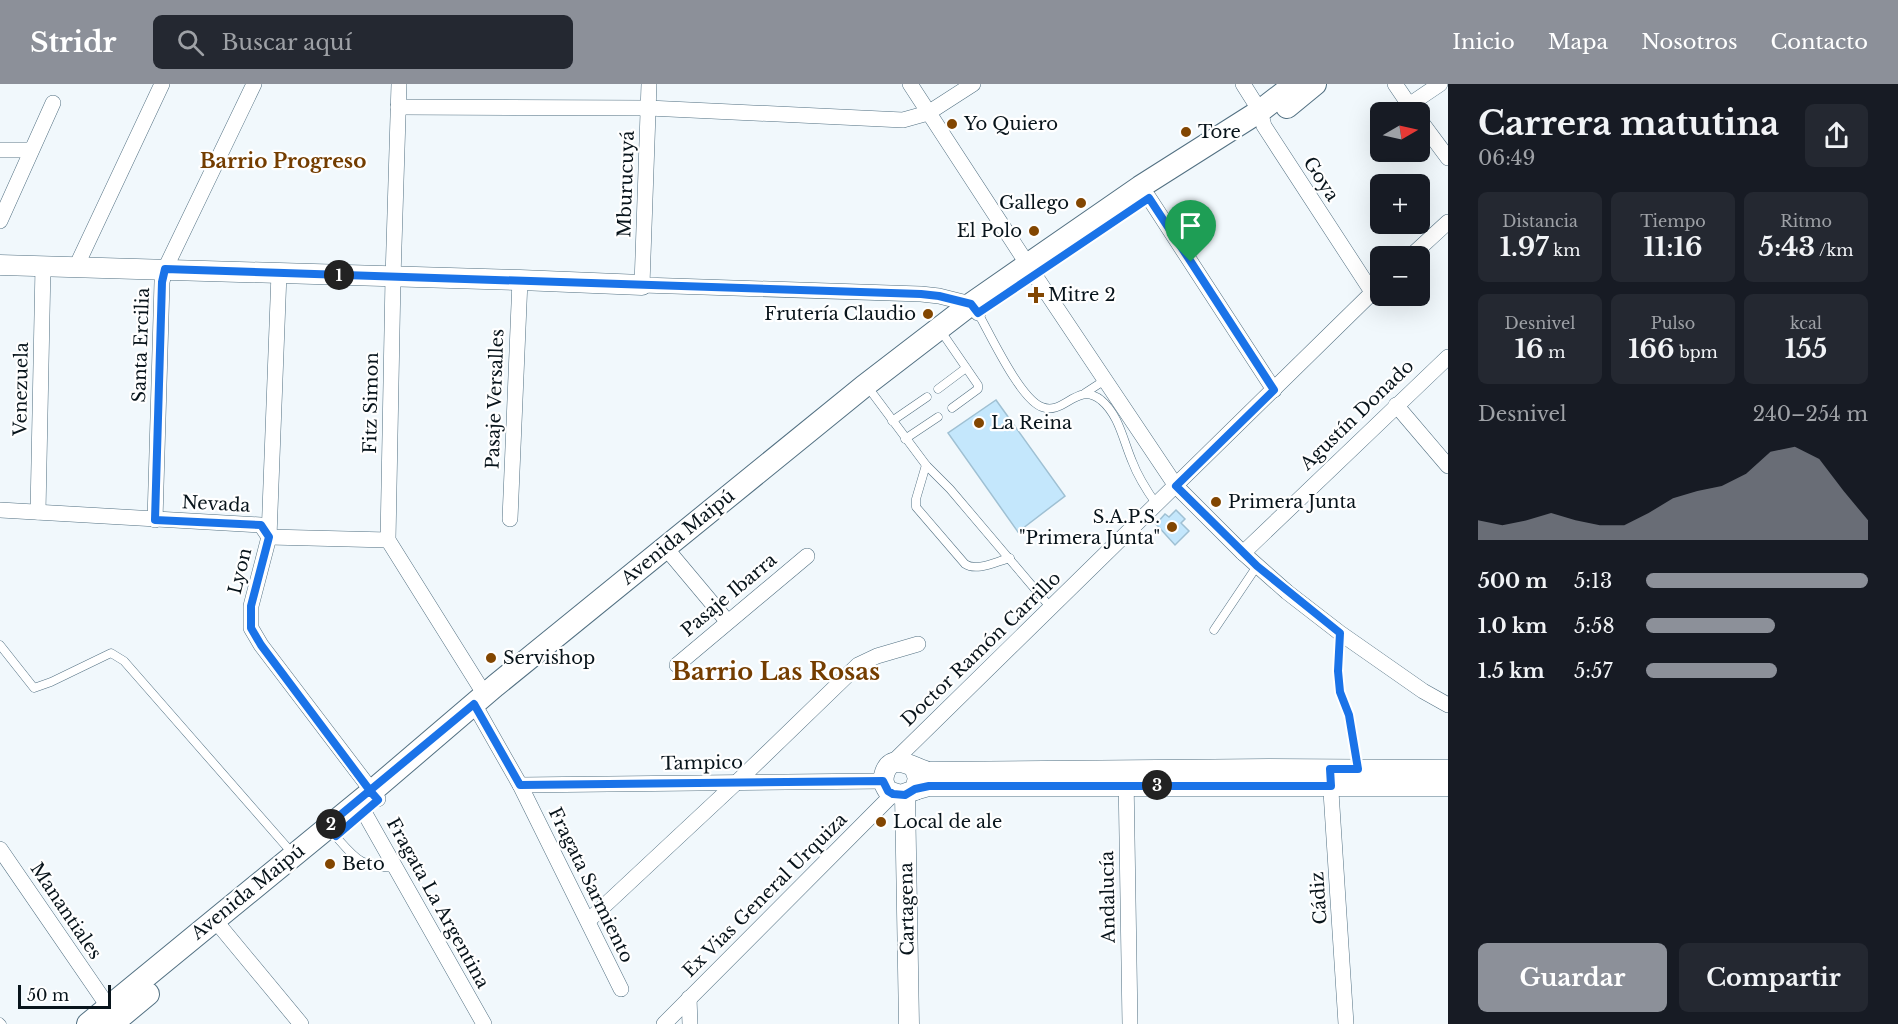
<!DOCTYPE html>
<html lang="es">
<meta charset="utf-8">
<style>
:root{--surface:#171b24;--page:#242831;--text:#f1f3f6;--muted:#9ea1a6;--accent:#8c9099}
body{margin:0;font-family:"Libre Baskerville",serif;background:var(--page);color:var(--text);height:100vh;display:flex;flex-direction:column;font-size:22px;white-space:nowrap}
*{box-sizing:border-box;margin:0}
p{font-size:20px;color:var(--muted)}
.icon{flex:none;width:33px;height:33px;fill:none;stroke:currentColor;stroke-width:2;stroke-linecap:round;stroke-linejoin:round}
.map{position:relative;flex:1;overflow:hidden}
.panel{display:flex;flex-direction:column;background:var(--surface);width:450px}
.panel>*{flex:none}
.needle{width:39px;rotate:81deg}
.buttons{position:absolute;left:1370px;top:18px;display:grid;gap:12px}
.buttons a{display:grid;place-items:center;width:60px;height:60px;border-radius:9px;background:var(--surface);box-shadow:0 6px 24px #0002;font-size:30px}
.scale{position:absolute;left:18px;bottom:15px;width:93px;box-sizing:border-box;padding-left:6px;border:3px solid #08141b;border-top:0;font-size:16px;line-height:21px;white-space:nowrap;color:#08141b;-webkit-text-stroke:4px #fff;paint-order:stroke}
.pin{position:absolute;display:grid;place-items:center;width:51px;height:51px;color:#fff;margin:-62px -26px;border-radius:50% 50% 50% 0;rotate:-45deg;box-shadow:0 0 6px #0007}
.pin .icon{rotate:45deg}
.km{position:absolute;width:30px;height:30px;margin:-15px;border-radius:50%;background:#222;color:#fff;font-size:16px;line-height:30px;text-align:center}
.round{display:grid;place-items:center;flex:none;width:63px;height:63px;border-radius:9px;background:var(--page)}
.overview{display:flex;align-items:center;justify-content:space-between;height:102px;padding:0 30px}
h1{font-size:33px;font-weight:700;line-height:45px}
.metrics{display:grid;grid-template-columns:repeat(3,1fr);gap:9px;height:102px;padding:6px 30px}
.metrics div{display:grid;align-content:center;border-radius:9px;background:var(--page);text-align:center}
.metrics b{font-size:26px;font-weight:700}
.metrics small{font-size:16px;font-weight:400}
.metrics p{font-size:16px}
.chart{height:168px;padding:12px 30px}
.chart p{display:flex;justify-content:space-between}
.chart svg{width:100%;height:108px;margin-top:6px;fill:var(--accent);opacity:.7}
.action{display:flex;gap:12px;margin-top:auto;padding:12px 30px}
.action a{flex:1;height:69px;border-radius:9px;background:var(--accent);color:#fff;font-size:24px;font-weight:700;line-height:69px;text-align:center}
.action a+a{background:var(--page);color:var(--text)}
ul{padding:0 30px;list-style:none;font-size:20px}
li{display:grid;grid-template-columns:96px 72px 1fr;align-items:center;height:45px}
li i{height:15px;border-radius:8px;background:var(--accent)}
header{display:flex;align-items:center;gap:36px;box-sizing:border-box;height:84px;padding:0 30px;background:var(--accent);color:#fff}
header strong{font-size:28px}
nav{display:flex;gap:33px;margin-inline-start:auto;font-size:21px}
.search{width:420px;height:54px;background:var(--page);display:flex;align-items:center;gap:15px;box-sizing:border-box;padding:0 21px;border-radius:9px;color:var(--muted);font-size:22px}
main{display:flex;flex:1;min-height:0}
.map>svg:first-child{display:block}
.building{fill:#c4e7fc;stroke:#9fc0d3;stroke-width:1.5}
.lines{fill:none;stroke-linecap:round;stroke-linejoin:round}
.lane-casing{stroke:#527082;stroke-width:9}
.street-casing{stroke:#527082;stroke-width:16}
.secondary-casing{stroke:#527082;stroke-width:21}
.primary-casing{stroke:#527082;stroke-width:24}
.lane{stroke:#fff;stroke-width:8}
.street{stroke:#fff;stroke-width:15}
.secondary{stroke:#fff;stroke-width:20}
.primary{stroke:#fff;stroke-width:22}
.route-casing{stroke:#fff;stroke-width:12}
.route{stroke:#1a73e8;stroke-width:8}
.poi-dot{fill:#824601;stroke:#fff;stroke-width:2}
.labels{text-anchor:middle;stroke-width:4.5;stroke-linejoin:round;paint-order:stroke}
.poi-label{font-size:18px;fill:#08141b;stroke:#fff;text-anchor:start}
.street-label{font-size:18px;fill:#08141b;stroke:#fff}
.neighbourhood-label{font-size:20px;font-weight:bold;fill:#743d00;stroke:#fff}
.district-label{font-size:24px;font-weight:bold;fill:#743d00;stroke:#fff}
</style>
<header>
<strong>Stridr</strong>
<div class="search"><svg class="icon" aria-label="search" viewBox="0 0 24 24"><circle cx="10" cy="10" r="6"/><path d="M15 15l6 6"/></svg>Buscar aquí</div>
<nav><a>Inicio</a><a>Mapa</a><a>Nosotros</a><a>Contacto</a></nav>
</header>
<main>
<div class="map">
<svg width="1448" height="940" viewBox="0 0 1448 940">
<rect width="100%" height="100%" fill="#f1f8fc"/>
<!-- building -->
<g class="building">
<path d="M996 316 1065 412 1018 448 948 349Z"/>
<path d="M1176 426 1185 435 1181 439 1189 447 1175 461 1156 440 1165 430 1169 433Z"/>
</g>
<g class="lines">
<!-- lane casing -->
<g class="lane-casing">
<g id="lane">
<path d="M978 229C990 250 1020 315 1042 323 1064 332 1077 297 1101 316 1119 331 1123 356 1132 377 1138 393 1147 407 1157 421"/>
<path d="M945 253 978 301V305L952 324"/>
<path d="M938 305 966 284"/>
<path d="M1085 309 1105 296"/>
<path d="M873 310 926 381 950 405 1051 524"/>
<path d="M892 337 927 313"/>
<path d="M905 355 938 333"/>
<path d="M926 381 916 415V423L965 480C977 488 997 477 1010 474"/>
<path d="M1214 546 1257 482"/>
<path d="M1340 549 1338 587 1340 608 1349 631 1358 683"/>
<path d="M0 561 34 604 51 598 111 569 124 577 293 770"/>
<path d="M330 746C355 773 357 783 396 784"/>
<path d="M0 938 2 940"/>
</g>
</g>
<!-- street casing -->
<g class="street-casing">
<g id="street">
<path d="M399 0 393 194 388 456 485 611"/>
<path d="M649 0 642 201 921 210 939 212 971 220 978 229"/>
<path d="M910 0 1028 181 1176 402 1243 469 1287 508 1340 549 1423 607 1448 621"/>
<path d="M1243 0 1260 27 1264 42 1372 208"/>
<path d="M1395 0 1414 28"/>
<path d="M1409 21 1440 0"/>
<path d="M398 23 648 24 903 36 928 29 973 0"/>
<path d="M1419 35 1448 74"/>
<path d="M0 66H31"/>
<path d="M1140 103 1149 114 1274 306"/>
<path d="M0 137 53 19"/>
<path d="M1411 172 1448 138"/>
<path d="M76 183 162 0"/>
<path d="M279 189 269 453 251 522V544L261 561 378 715"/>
<path d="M1396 321 1448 382"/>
<path d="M0 426 261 441 269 453 388 456"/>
<path d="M38 428 43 182"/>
<path d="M510 435 520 196"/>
<path d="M155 436 162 198 165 185 254 0"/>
<path d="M665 463 727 537"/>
<path d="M1243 469 1448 273"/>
<path d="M677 581 807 472"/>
<path d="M474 620 520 701 621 905"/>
<path d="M891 680 1380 201"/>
<path d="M1126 691 1130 940"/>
<path d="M1330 692 1346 940"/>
<path d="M520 701 883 697"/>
<path d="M357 718 364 728 484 940"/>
<path d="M0 765 114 931"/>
<path d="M214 835 301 940"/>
<path d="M588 837 737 698 858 581 877 572 918 560"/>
<path d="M689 914 690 940"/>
<path d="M664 940 893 710"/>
</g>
</g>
<!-- secondary casing -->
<g class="secondary-casing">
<g id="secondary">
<path d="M0 181 520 196 642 201"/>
<path d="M914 683 918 694 915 706 901 711 888 707C884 701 882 696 885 688 893 667 915 685 929 688L1269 685 1448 686"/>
<path d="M915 706 929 702H1448"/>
<path d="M905 711 909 940"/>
</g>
</g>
<!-- primary casing -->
<g class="primary-casing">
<g id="primary">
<path d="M1287 23 1315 0"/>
<path d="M88 940 371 708 495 602 863 303 971 220 1140 103 1260 27 1295 0"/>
<path d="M112 940 148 910"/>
</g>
</g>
<!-- lane -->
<use href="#lane" class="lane"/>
<!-- street -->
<use href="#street" class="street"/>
<!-- secondary -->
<use href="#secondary" class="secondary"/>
<!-- primary -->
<use href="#primary" class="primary"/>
</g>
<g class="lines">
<!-- route casing -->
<g class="route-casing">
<path id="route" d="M1191 178 1149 114 978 229 971 220 939 212 921 210 165 185 162 198 155 436 261 441 269 453 251 522V544L261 561 371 708 378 716 336 752 327 742 474 620 520 701 883 697 888 707 893 710 905 711 915 705 929 702H1331L1330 685H1358L1349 631 1340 608 1338 587 1340 549 1257 482 1176 402 1274 306 1191 178"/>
</g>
<!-- route -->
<use href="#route" class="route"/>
</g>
<!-- markers -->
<g class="poi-dot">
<circle cx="952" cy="40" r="6"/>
<circle cx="1186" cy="48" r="6"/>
<circle cx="1081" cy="119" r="6"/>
<circle cx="1034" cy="147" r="6"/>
<path d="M1033 202h6v6h6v6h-6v6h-6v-6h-6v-6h6z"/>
<circle cx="928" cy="230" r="6"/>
<circle cx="979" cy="339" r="6"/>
<circle cx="1216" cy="418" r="6"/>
<circle cx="1172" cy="443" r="6"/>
<circle cx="491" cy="574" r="6"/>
<circle cx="881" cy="738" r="6"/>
<circle cx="330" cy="780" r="6"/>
</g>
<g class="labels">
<!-- poi labels -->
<g class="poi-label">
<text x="964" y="46">Yo Quiero</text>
<text x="1198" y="54">Tore</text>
<text x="1069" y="125" text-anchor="end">Gallego</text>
<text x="1022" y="153" text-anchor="end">El Polo</text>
<text x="1048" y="217">Mitre 2</text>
<text x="916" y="236" text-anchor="end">Frutería Claudio</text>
<text x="991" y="345">La Reina</text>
<text x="1228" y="424">Primera Junta</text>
<text x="1160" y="439" text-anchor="end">S.A.P.S.<tspan x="1160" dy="21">"Primera Junta"</tspan></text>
<text x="503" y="580">Servishop</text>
<text x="893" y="744">Local de ale</text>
<text x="342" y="786">Beto</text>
</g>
<!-- street labels -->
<g class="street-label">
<text transform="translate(1321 95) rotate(57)" y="6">Goya</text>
<text transform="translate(626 100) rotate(-88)" y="6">Mburucuyá</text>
<text transform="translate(141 261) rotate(-88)" y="6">Santa Ercilia</text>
<text transform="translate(21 305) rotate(-89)" y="6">Venezuela</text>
<text transform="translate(495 315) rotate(-88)" y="6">Pasaje Versalles</text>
<text transform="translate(371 319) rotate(-89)" y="6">Fitz Simon</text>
<text transform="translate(1357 331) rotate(-44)" y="6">Agustín Donado</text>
<text transform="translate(216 420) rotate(3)" y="6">Nevada</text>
<text transform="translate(678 453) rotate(-39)" y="6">Avenida Maipú</text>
<text transform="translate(240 487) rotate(-76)" y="6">Lyon</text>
<text transform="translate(729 511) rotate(-40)" y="6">Pasaje Ibarra</text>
<text transform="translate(981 565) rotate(-44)" y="6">Doctor Ramón Carrillo</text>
<text transform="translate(702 679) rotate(-1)" y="6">Tampico</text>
<text transform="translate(591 801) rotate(64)" y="6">Fragata Sarmiento</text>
<text transform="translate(248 808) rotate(-39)" y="6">Avenida Maipú</text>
<text transform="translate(765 811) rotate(-45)" y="6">Ex Vias General Urquiza</text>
<text transform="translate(1108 813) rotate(-91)" y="6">Andalucía</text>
<text transform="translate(1319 814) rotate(-94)" y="6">Cádiz</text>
<text transform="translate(438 819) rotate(61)" y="6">Fragata La Argentina</text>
<text transform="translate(907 825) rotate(-91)" y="6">Cartagena</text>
<text transform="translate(66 827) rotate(56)" y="6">Manantiales</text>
</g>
<!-- neighbourhood labels -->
<g class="neighbourhood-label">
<text x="283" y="84">Barrio Progreso</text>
</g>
<!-- district labels -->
<g class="district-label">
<text x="776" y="596">Barrio Las Rosas</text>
</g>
</g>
</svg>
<div class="buttons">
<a><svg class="needle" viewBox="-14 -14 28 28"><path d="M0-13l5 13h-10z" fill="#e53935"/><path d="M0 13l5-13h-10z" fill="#9ea1a6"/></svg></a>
<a>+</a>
<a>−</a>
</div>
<div class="scale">50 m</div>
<div class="pin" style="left:1191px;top:178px;background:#1e9e55"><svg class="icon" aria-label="arrive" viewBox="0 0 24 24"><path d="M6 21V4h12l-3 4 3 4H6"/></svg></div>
<b class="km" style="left:339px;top:191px">1</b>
<b class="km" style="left:331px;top:740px">2</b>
<b class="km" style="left:1157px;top:701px">3</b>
</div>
<section class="panel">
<div class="overview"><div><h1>Carrera matutina</h1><p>06:49</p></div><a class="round"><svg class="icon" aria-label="share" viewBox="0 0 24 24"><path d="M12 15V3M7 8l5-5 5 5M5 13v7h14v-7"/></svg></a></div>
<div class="metrics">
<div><p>Distancia</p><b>1.97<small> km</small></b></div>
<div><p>Tiempo</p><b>11:16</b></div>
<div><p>Ritmo</p><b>5:43<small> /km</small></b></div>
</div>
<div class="metrics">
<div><p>Desnivel</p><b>16<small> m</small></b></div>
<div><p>Pulso</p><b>166<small> bpm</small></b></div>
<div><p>kcal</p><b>155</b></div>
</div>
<div class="chart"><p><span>Desnivel</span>240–254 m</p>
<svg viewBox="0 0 160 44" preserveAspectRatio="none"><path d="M0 44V36L10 38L20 36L30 33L40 36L50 38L60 38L70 33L80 27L90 24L100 22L110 17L120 8L130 6L140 11L150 24L160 36V44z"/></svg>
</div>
<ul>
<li><b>500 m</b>5:13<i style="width:100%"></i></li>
<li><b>1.0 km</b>5:58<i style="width:58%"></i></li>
<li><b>1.5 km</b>5:57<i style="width:59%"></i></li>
</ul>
<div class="action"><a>Guardar</a><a>Compartir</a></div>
</section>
</main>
